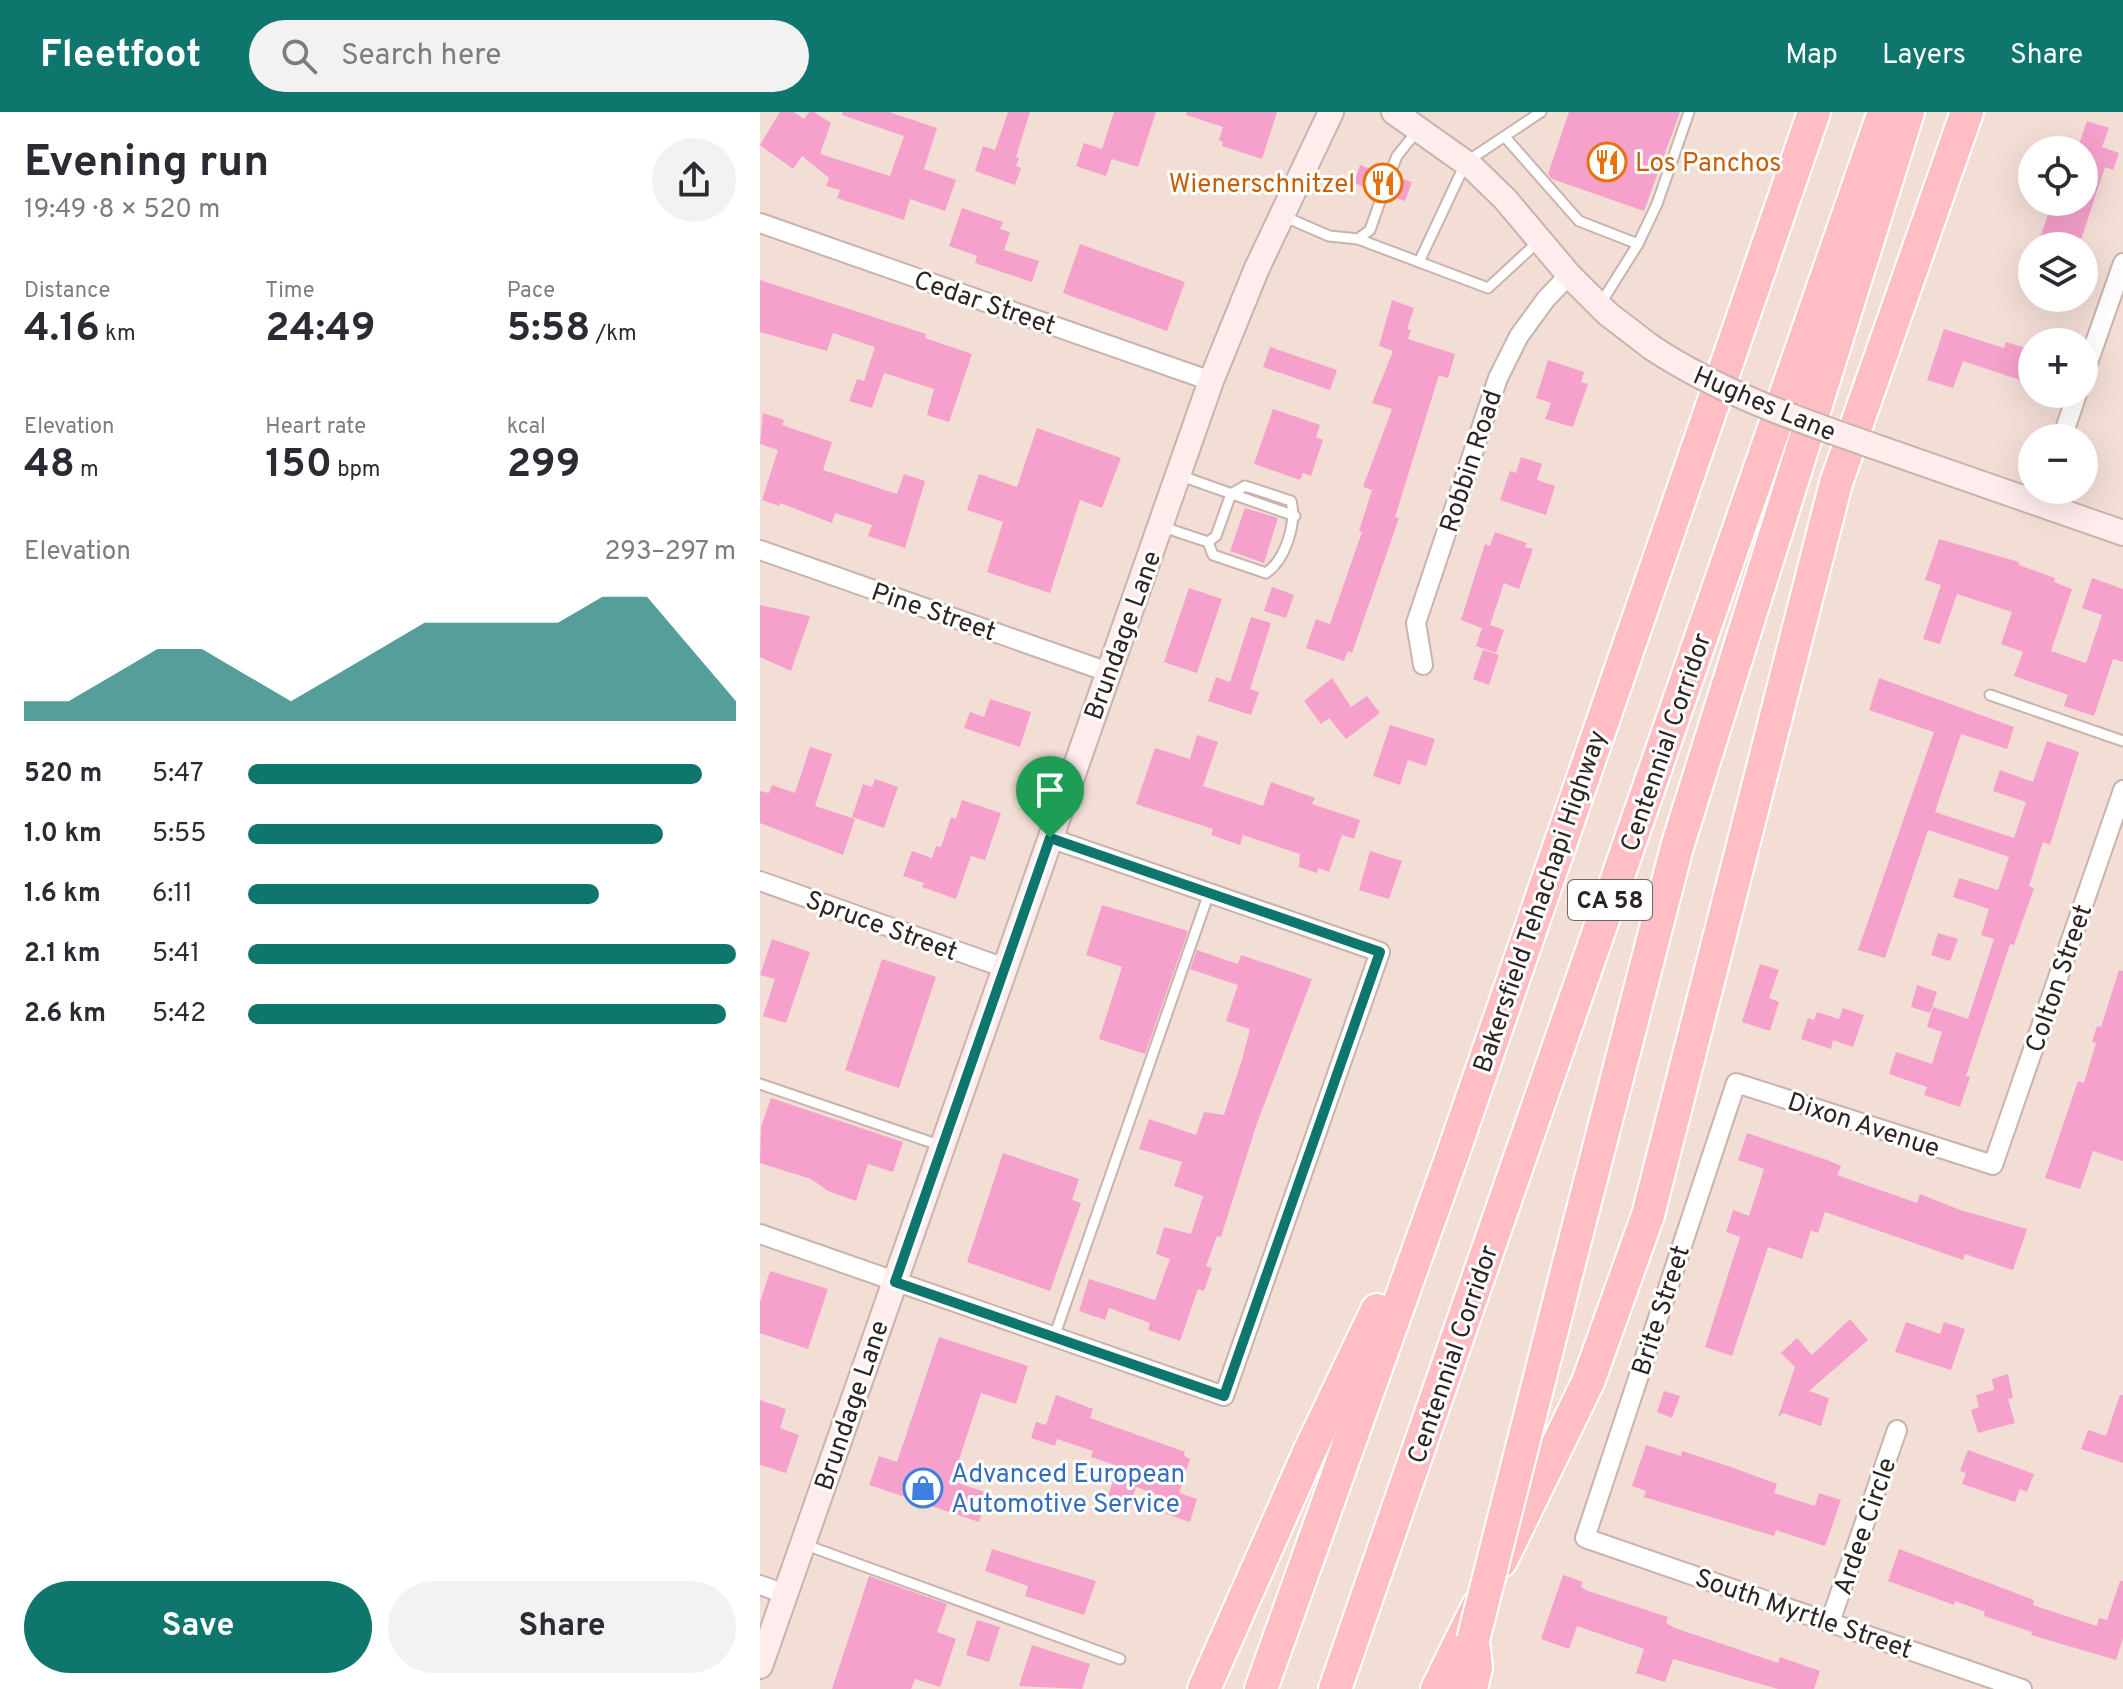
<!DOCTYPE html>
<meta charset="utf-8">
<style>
:root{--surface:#fff;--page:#f2f2f3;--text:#2b2b33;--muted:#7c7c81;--accent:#0f766e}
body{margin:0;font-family:Overpass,sans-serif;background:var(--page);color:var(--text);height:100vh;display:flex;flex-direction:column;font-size:30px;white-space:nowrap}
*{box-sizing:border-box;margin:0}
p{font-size:26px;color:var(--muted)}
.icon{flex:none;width:44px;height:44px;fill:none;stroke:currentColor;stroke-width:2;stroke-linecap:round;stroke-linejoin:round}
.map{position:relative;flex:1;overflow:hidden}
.drawer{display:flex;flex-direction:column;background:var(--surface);width:760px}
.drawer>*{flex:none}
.controls{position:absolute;left:1258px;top:24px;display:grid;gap:16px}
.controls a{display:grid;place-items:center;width:80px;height:80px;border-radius:50%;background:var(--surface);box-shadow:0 8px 32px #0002;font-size:40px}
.pin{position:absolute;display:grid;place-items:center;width:68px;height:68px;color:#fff;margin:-82px -34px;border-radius:50% 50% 50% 0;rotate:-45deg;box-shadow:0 0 8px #0007}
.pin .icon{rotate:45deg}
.round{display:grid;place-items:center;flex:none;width:84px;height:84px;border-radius:42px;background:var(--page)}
.summary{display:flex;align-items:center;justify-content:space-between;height:136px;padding:0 24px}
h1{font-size:44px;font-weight:700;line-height:60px}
.stats{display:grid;grid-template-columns:repeat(3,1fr);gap:12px;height:136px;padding:8px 24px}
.stats div{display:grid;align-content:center}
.stats b{font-size:40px;font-weight:700}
.stats small{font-size:22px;font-weight:400}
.stats p{font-size:22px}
.chart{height:224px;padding:16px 24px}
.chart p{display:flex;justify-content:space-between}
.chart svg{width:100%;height:144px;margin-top:8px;fill:var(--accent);opacity:.7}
.cta{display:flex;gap:16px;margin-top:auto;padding:16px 24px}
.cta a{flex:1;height:92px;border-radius:48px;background:var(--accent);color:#fff;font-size:32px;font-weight:700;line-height:92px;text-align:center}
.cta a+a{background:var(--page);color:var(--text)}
ul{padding:0 24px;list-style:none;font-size:26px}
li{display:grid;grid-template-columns:128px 96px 1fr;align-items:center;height:60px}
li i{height:20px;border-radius:10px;background:var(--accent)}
header{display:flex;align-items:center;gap:48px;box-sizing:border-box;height:112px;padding:0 40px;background:var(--accent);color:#fff}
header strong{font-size:38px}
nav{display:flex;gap:44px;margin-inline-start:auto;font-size:28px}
.search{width:560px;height:72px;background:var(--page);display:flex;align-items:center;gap:20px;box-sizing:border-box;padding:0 28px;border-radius:44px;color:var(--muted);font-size:30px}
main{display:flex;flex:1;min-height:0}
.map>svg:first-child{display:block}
.building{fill:#f5a1cb}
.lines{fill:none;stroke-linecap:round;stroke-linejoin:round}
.lane-casing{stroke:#c8b4ac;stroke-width:13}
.street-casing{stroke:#c8b4ac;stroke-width:22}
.secondary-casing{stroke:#c8b4ac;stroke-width:28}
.highway-casing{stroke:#fff;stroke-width:36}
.lane{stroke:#fff;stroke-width:9}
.street{stroke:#fff;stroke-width:18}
.secondary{stroke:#ffeced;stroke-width:24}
.highway{stroke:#febec3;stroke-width:32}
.secondary-bridge-casing{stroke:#c8b4ac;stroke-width:28;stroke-linecap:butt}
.highway-bridge-casing{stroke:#fff;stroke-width:36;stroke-linecap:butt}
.secondary-bridge{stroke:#ffeced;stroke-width:24}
.highway-bridge{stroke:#febec3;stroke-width:32}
.route-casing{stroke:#fff;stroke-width:16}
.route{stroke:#0f766e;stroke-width:10}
.labels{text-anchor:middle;stroke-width:6;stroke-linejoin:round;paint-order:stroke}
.shield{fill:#fff;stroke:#6c6664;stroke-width:2}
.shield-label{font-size:24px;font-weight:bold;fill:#2d2522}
.food-label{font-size:26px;fill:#c56008;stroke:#fff;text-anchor:start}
.street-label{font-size:26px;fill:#2d2522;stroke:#fff}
.shop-label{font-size:26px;fill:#366cbe;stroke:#fff;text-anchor:start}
</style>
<header>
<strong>Fleetfoot</strong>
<div class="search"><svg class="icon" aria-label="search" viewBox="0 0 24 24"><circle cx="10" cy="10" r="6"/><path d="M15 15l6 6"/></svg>Search here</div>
<nav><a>Map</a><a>Layers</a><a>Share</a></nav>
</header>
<main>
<section class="drawer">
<div class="summary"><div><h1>Evening run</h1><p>19:49 · 8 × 520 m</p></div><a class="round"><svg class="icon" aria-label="share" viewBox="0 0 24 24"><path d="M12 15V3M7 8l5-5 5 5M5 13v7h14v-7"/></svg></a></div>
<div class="stats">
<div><p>Distance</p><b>4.16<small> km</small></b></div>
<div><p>Time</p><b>24:49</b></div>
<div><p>Pace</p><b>5:58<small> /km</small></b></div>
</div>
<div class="stats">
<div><p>Elevation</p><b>48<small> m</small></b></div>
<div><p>Heart rate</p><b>150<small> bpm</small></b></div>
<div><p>kcal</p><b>299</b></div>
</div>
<div class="chart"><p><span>Elevation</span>293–297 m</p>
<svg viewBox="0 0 160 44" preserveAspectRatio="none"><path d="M0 44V38L10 38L20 30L30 22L40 22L50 30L60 38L70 30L80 22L90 14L100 14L110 14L120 14L130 6L140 6L150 22L160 38V44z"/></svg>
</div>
<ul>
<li><b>520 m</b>5:47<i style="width:93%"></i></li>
<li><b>1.0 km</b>5:55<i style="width:85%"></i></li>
<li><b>1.6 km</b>6:11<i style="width:72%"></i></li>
<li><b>2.1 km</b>5:41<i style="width:100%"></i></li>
<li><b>2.6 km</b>5:42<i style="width:98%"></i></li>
</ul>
<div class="cta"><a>Save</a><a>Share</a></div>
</section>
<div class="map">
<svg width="1363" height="1577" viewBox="0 0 1363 1577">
<rect width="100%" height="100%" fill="#f3ded6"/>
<!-- building -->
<g class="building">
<path d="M20 0H34L44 7 49 0H54L71 11 60 42 130 64 144 24 82 3 83 0H129L177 16 164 57 196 68 185 99 150 87 144 108 77 86 80 78 66 74 69 66 42 44 33 57 0 33Z"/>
<path d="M248 0H270L256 45 259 46 256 54 261 56 255 73 215 59 223 34 235 38Z"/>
<path d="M354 0H396L378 55 352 47 346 64 316 54 324 31 342 37Z"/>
<path d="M427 0H517L502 47 462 34 463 30 459 28 463 15 426 3Z"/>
<path d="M809 0H920L884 99 792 67 788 62Z"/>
<path d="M1327 9 1349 16 1342 35 1359 41 1353 58 1345 55 1319 134H1277L1291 94 1300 97 1303 90H1324V38H1317Z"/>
<path d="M600 53 622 61 621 69 626 74 633 72 637 65 652 70 645 89 630 84 625 74 616 79 594 71Z"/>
<path d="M202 96 243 110 240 117 250 120 244 138 279 149 272 170 215 151 217 144 189 134Z"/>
<path d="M320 132 425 170 407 219 303 181Z"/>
<path d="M0 168 166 222 165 226 212 242 189 310 167 303 174 277 124 261 112 296 89 289 97 267 104 269 115 235 73 221 67 239 0 220Z"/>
<path d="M632 188 654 196 647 217 651 218 648 227 695 242 688 266 679 263 635 405 639 406 592 541 588 539 584 549 546 536 556 507 570 512 602 420 599 419 612 378 603 375 632 297 612 291 633 239 619 234Z"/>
<path d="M1184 217 1244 236 1246 230 1272 238 1269 271 1203 249 1193 276 1167 268Z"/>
<path d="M510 235 577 258 570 278 503 255Z"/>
<path d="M788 248 824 260 821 270 828 272 813 315 785 307 791 291 776 286Z"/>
<path d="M513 297 560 313 556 325 563 328 551 364 543 361 540 368 494 352Z"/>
<path d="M3 301 24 308 22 313 72 330 63 358 137 382 144 362 165 369 145 436 108 424 112 413 75 401 72 411 20 391 19 394 2 388 18 338 0 332Z"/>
<path d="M277 316 361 346 342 396 320 388 290 481 227 460 243 410 207 398 219 362 257 375Z"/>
<path d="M761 345 782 352 777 368 795 374 786 403 740 388 750 359 756 361Z"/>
<path d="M485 396 518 406 504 451 470 439Z"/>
<path d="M735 420 767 431 765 435 773 437 759 477 744 471 730 513 744 518 736 541 716 534 722 516 701 508 725 432 730 434Z"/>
<path d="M1179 427 1259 450V453L1295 466 1294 470 1312 477 1291 539 1326 551 1342 503 1322 496 1332 466 1363 477V550L1353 547 1334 604 1304 594 1308 583 1254 564 1263 540 1241 532 1252 500 1197 482 1180 532 1163 527 1181 473 1165 468Z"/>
<path d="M512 475 534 483 526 506 504 499Z"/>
<path d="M429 476 462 487 437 561 404 550Z"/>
<path d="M0 493 50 504 31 559 0 545Z"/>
<path d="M491 505 511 511 490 577 499 580 491 603 448 589 456 565 470 570Z"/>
<path d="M723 538 739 543 729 573 713 567Z"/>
<path d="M572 566 591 595 607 584 620 601 586 627 569 606 561 612 544 589Z"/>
<path d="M1119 566 1254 615 1247 637 1201 622 1175 700 1254 726 1266 690 1233 679 1240 658 1273 670 1287 629 1319 640 1290 733 1283 730 1269 774 1274 776 1254 833 1250 832 1206 964 1210 965 1200 995 1164 983 1167 975 1129 962 1136 940 1172 952 1182 920 1167 915 1173 895 1208 907 1234 827 1221 823 1229 797 1193 785 1199 766 1238 778 1249 745 1168 718 1125 846 1098 838 1174 620 1109 598Z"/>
<path d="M230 587 271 600 260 635 204 616 210 600 224 605Z"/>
<path d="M630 613 675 627 666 654 648 648 640 673 613 664Z"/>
<path d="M437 623 458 630 443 674 503 694 511 670 555 686 552 692 600 708 594 727 582 723 569 760 558 756 557 761 539 755 540 742 483 723 480 733 451 723 453 717 376 692 395 636 430 647Z"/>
<path d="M50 635 72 642 55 694 95 707 83 743 0 711V679L9 681 12 673 35 681Z"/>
<path d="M115 667 138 675 124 716 92 705 103 672 112 675Z"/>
<path d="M202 688 241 701 225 748 211 744 196 787 162 775 164 771 143 764 152 739 172 746 176 734 181 735 191 705 196 707Z"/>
<path d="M610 739 642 749 629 787 599 778Z"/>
<path d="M342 793 428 819 385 942 339 927 362 855 326 843Z"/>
<path d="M1178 821 1198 827 1190 849 1171 843Z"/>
<path d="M12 827 50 840 26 911 3 904 15 867 0 863Z"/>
<path d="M437 838 478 852 481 843 552 867 497 1011 461 1125 457 1124 446 1154 452 1156 444 1179 438 1177 420 1229 388 1218 390 1211 349 1196 345 1208 319 1199 329 1167 395 1188 410 1147 396 1142 404 1115 431 1122 443 1084 414 1074 422 1050 379 1037 389 1007 436 1023 444 1000 464 1003 482 948 490 917 466 909 478 873 430 857Z"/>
<path d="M122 847 176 865 139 976 85 958Z"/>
<path d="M1000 852 1019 858 1009 886 1019 890 1010 919 982 910Z"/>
<path d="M1359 858 1363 859V1049L1333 1039 1320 1077 1285 1066 1318 969 1324 971 1336 931 1332 930 1337 914 1341 915Z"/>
<path d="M1157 873 1177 880 1170 901 1151 895Z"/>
<path d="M1083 896 1104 903 1093 935 1073 928 1071 937 1041 927 1048 906 1054 908 1057 900 1079 907Z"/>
<path d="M11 986 143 1030 133 1060 108 1052 96 1089 68 1079 51 1067 0 1051 1 1015Z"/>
<path d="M987 1021 1070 1049 1081 1054 1077 1063 1157 1091 1160 1082 1200 1098 1267 1117 1253 1158 1205 1142 1203 1148 1065 1100 1058 1121 1051 1118 1042 1147 1008 1135 972 1244 945 1235 980 1125 966 1120 973 1098 989 1104 1004 1057 978 1048Z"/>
<path d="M243 1041 319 1067 312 1088 321 1091 290 1179 207 1150Z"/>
<path d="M10 1159 68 1177 48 1237 0 1221V1190Z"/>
<path d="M1090 1207 1108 1228 1049 1279 1069 1286 1061 1314 1023 1301 1018 1305 1035 1255 1021 1241 1037 1226 1052 1243Z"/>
<path d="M1146 1210 1180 1222 1184 1210 1205 1217 1191 1258 1135 1240Z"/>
<path d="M179 1225 268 1254 256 1292 221 1281 192 1369 228 1381 219 1410 109 1373 119 1344 137 1350Z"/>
<path d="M1248 1262 1253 1286 1248 1287 1255 1311 1218 1321 1211 1298 1219 1295 1216 1283 1234 1278 1232 1267Z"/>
<path d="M904 1279 920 1284 912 1306 897 1300Z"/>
<path d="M296 1283 333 1297 330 1306 425 1340 424 1344 430 1347 419 1381 437 1387 430 1410 404 1401 409 1387 376 1375 370 1392 348 1384 358 1354 331 1345 333 1339 297 1327 295 1334 271 1326 276 1310 286 1313Z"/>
<path d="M1360 1283H1363V1351L1321 1337 1328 1318 1346 1324Z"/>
<path d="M0 1288 26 1297 20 1316 39 1323 26 1361 0 1353Z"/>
<path d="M886 1333 921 1344 922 1339 971 1355 1017 1372 1014 1381 1055 1394 1059 1381 1081 1388 1065 1434 1016 1418 1014 1424 884 1385 886 1379 872 1374Z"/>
<path d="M1208 1338 1274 1362 1267 1380 1260 1377 1255 1390 1202 1372 1206 1361 1200 1359Z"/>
<path d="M232 1437 336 1469 324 1503 265 1484 268 1474 225 1459Z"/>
<path d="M1139 1437 1274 1488 1273 1493 1337 1514 1339 1506 1347 1508 1360 1469H1363V1526L1356 1548 1271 1523 1272 1520 1224 1504 1225 1500 1195 1489 1194 1493 1128 1469Z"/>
<path d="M803 1463 823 1470 821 1475 828 1479 908 1505 906 1511 915 1516 1018 1551 1020 1545 1060 1559 1054 1577H1018L913 1547 905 1570 876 1561 884 1537 817 1514 809 1537 781 1527Z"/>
<path d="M109 1464 187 1492 177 1520 196 1527 180 1575 155 1567 151 1577H72Z"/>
<path d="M217 1508 240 1515 229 1550 206 1543Z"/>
<path d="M272 1533 330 1552 322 1577 259 1574Z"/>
</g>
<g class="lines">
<!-- lane casing -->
<g class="lane-casing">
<g id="lane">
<path d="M745 25 819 109 878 132 841 191"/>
<path d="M628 67 637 44 657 19"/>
<path d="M523 104 569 124 598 127 728 176 780 128"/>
<path d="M598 127 610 118 623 81"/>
<path d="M878 132 897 92 929 0"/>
<path d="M659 150 706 50 781 0"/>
<path d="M421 364 535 404"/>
<path d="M400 414 448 430 453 443 506 461C525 448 537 412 531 389L485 374 471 382 456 424 448 430"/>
<path d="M1230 583 1363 629"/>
<path d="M0 972 182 1034"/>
<path d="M294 1225 449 781"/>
<path d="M43 1432 360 1547"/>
</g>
</g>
<!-- street casing -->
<g class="street-casing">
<g id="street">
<path d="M0 111 451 269"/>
<path d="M1324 262 1363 151"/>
<path d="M1302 326 1317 282"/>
<path d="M0 438 348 560"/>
<path d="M663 553 656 511 738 266 759 224 786 187 809 163"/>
<path d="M0 769 245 856"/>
<path d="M0 1122 464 1284 620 840 290 726"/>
<path d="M0 1473 25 1482"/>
<path d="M1070 1510 1137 1318"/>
<path d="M1262 1577 825 1426 976 971 1233 1053 1363 678"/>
</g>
</g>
<!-- secondary casing -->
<g class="secondary-casing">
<g id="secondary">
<path d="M634 0 713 56 745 87 809 163 848 202 891 235"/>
<path d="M1119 336 1363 421"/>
<path d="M0 1554 451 269 497 156 571 0"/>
</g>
</g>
<!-- highway casing -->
<g class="highway-casing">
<g id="highway">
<path d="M807 1159 917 735 1148 0"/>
<path d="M741 1449 828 1270 888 1103 1076 371 1207 0"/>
<path d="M444 1577 550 1338 617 1198"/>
<path d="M501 1577 692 1044 1054 0"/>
<path d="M575 1577 1124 0"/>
<path d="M677 1577 718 1494"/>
<path d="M711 1577 716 1555 713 1528"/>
</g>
</g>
<!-- lane -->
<use href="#lane" class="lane"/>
<!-- street -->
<use href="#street" class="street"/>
<!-- secondary -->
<use href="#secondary" class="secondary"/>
<!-- highway -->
<use href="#highway" class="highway"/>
<!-- secondary-bridge casing -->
<g class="secondary-bridge-casing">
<path id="secondary-bridge" d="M891 235C962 282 1039 308 1119 336"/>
</g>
<!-- highway-bridge casing -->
<g class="highway-bridge-casing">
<path id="highway-bridge" d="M713 1528 807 1159"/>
</g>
<!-- secondary-bridge -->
<use href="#secondary-bridge" class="secondary-bridge"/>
<!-- highway-bridge -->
<use href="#highway-bridge" class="highway-bridge"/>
</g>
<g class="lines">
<!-- route casing -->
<g class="route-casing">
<path id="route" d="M290 726 620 840 464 1284 135 1170Z"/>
</g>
<!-- route -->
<use href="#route" class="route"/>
</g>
<!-- icons -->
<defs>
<g id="restaurant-ring" transform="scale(2)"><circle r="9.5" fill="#fff" stroke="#e8710a" stroke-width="1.5"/><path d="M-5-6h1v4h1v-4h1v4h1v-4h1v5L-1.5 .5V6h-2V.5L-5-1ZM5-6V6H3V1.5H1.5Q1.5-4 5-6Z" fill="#e8710a"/></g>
<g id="shop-ring" transform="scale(2)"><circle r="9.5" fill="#fff" stroke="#3f7fe0" stroke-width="1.5"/><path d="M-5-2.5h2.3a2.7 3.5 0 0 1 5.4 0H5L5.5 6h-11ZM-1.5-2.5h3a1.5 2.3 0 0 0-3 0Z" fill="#3f7fe0"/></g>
</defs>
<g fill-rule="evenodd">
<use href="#restaurant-ring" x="847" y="50"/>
<use href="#restaurant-ring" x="623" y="71"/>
<use href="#shop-ring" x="163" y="1376"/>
</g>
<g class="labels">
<!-- shield labels -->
<rect class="shield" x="808" y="768" width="84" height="40" rx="6"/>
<g class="shield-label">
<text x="850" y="796">CA 58</text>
</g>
<!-- food labels -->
<g class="food-label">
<text x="875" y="59">Los Panchos</text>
<text x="595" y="80" text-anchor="end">Wienerschnitzel</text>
</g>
<!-- street labels -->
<g class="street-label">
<text transform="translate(225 190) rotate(19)" y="9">Cedar Street</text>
<text transform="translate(1005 291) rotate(23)" y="9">Hughes Lane</text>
<text transform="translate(710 349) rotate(-72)" y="9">Robbin Road</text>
<text transform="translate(174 499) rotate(19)" y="9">Pine Street</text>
<text transform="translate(362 523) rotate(-70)" y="9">Brundage Lane</text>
<text transform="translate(905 630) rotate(-71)" y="9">Centennial Corridor</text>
<text transform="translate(779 789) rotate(-71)" y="9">Bakersfield Tehachapi Highway</text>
<text transform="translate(122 813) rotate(20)" y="9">Spruce Street</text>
<text transform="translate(1298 866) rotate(-71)" y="9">Colton Street</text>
<text transform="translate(1104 1012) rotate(18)" y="9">Dixon Avenue</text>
<text transform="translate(900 1198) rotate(-72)" y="9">Brite Street</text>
<text transform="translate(692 1242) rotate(-71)" y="9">Centennial Corridor</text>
<text transform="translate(91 1293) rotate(-71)" y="9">Brundage Lane</text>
<text transform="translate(1104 1414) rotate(-71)" y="9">Ardee Circle</text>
<text transform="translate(1044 1501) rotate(19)" y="9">South Myrtle Street</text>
</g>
<!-- shop labels -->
<g class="shop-label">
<text x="191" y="1370">Advanced European<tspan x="191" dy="30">Automotive Service</tspan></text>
</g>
</g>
</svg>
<div class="controls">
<a><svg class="icon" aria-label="locate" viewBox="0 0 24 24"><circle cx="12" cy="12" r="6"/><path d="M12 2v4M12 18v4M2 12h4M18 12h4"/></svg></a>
<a><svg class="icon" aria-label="layers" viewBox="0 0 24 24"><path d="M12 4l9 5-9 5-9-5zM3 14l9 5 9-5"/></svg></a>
<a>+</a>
<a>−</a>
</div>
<div class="pin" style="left:290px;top:726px;background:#1e9e55"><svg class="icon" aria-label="arrive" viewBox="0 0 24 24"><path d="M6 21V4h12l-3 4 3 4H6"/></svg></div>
</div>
</main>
